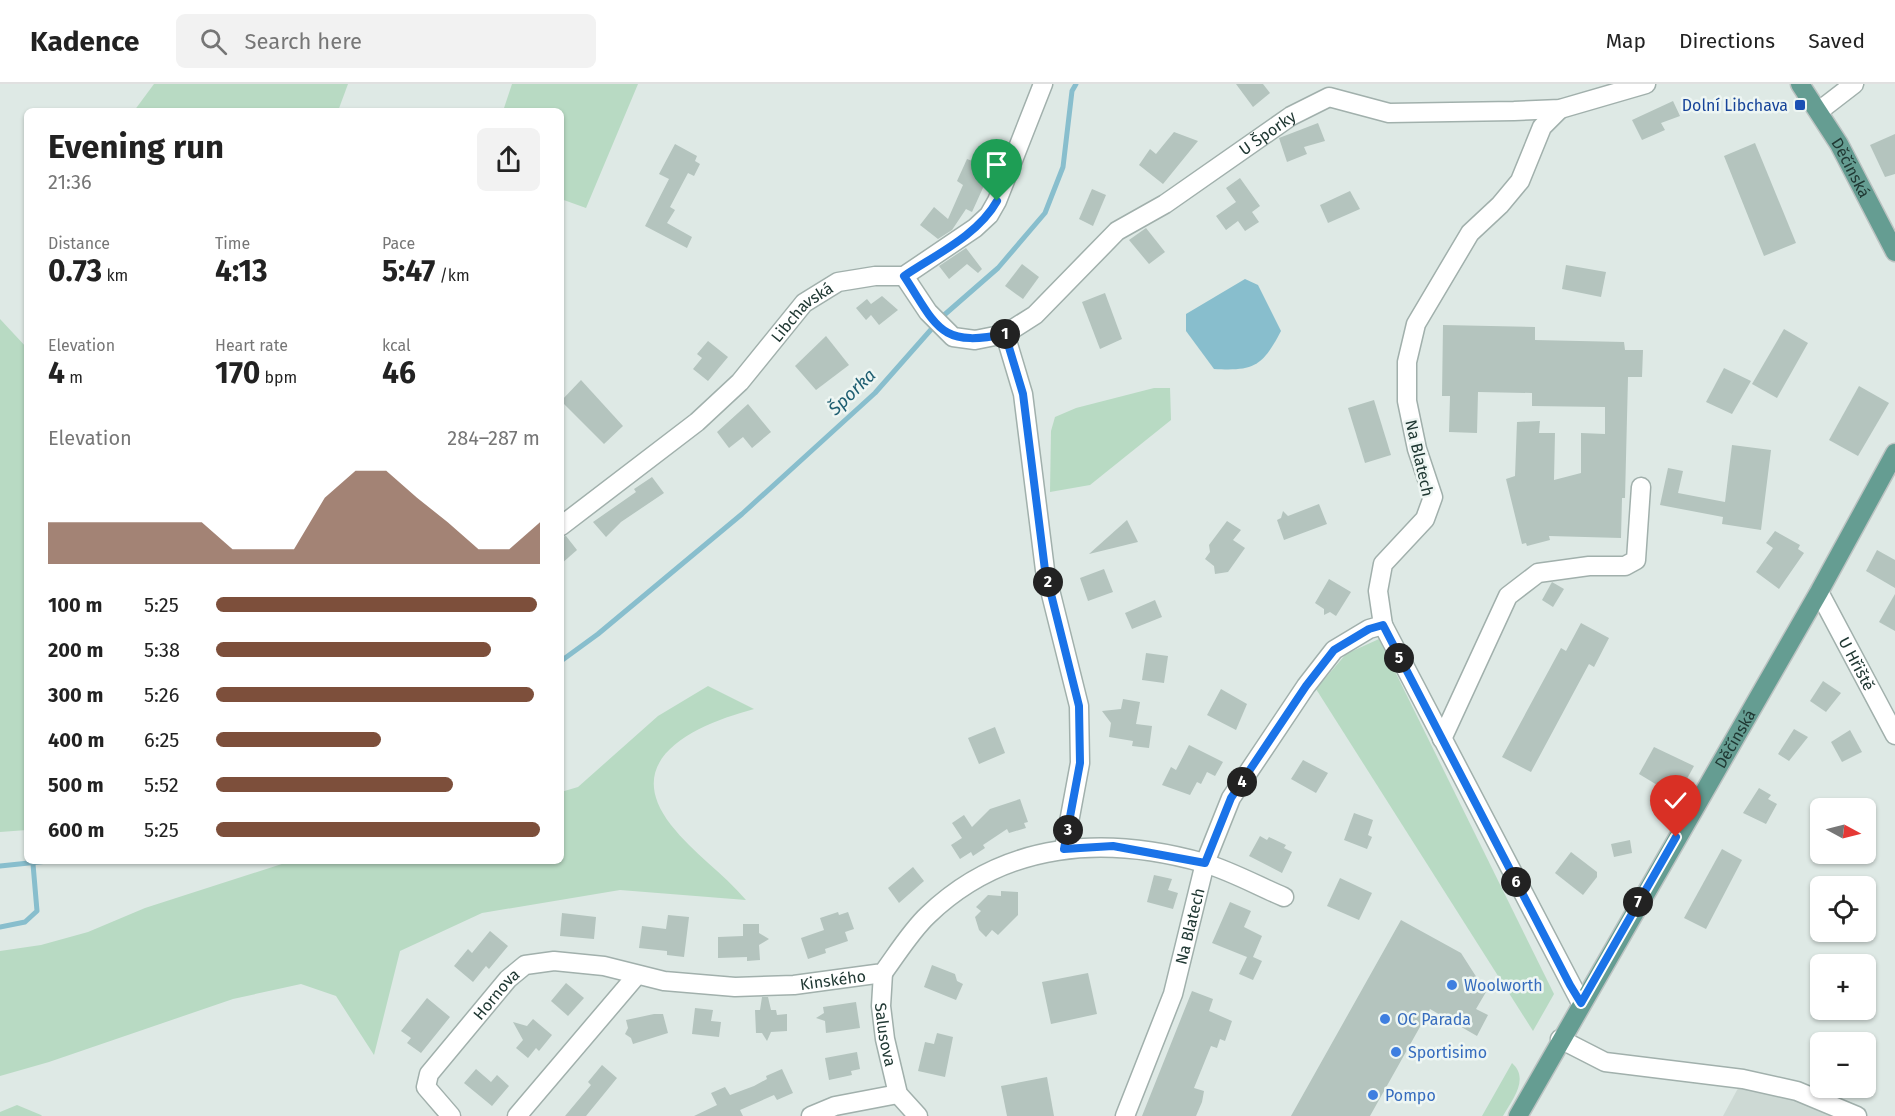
<!DOCTYPE html>
<meta charset="utf-8">
<style>
:root{--surface:#fff;--page:#f2f2f2;--text:#222;--muted:#767676;--line:#e0e0e0;--accent:#7d4f3b}
body{margin:0;font-family:"Fira Sans",sans-serif;background:var(--page);color:var(--text);height:100vh;display:flex;flex-direction:column;font-size:22px;white-space:nowrap}
*{box-sizing:border-box;margin:0}
p{font-size:20px;color:var(--muted)}
.icon{flex:none;width:33px;height:33px;fill:none;stroke:currentColor;stroke-width:2;stroke-linecap:round;stroke-linejoin:round}
.map{position:relative;flex:1;overflow:hidden}
.sheet{position:absolute;left:24px;top:24px;width:540px;height:756px;display:flex;flex-direction:column;background:var(--surface);border-radius:9px;box-shadow:0 2px 4px #0004}
.sheet>*{flex:none}
.needle{width:39px;rotate:97deg}
.fabs{position:absolute;left:1810px;top:714px;display:grid;gap:12px}
.fabs a{display:grid;place-items:center;width:66px;height:66px;border-radius:9px;background:var(--surface);box-shadow:0 2px 4px #0004;font-size:30px}
.pin{position:absolute;display:grid;place-items:center;width:51px;height:51px;color:#fff;margin:-62px -26px;border-radius:50% 50% 50% 0;rotate:-45deg;box-shadow:0 0 6px #0007}
.pin .icon{rotate:45deg}
.km{position:absolute;width:30px;height:30px;margin:-15px;border-radius:50%;background:#222;color:#fff;font-size:16px;line-height:30px;text-align:center}
.round{display:grid;place-items:center;flex:none;width:63px;height:63px;border-radius:9px;background:var(--page)}
.head{display:flex;align-items:center;justify-content:space-between;height:102px;padding:0 24px}
h1{font-size:33px;font-weight:700;line-height:45px}
.stats{display:grid;grid-template-columns:repeat(3,1fr);gap:9px;height:102px;padding:6px 24px}
.stats div{display:grid;align-content:center}
.stats b{font-size:30px;font-weight:700}
.stats small{font-size:16px;font-weight:400}
.stats p{font-size:16px}
.chart{height:168px;padding:12px 24px}
.chart p{display:flex;justify-content:space-between}
.chart svg{width:100%;height:108px;margin-top:6px;fill:var(--accent);opacity:.7}
ul{padding:0 24px;list-style:none;font-size:20px}
li{display:grid;grid-template-columns:96px 72px 1fr;align-items:center;height:45px}
li i{height:15px;border-radius:8px;background:var(--accent)}
header{display:flex;align-items:center;gap:36px;box-sizing:border-box;height:84px;padding:0 30px;background:var(--surface);border-bottom:2px solid var(--line)}
header strong{font-size:28px}
nav{display:flex;gap:33px;margin-inline-start:auto;font-size:21px}
.search{width:420px;height:54px;background:var(--page);display:flex;align-items:center;gap:15px;box-sizing:border-box;padding:0 21px;border-radius:9px;color:var(--muted);font-size:22px}
.map>svg:first-child{display:block}
.built{fill:#cdd9d4}
.green{fill:#b8dac3}
.water{fill:#88becd}
.lines{fill:none;stroke-linecap:round;stroke-linejoin:round}
.stream{stroke:#88becd;stroke-width:5}
.building{fill:#b4c4be}
.minor-casing{stroke:#a1b0ac;stroke-width:21}
.major-casing{stroke:#bcc3c2;stroke-width:21}
.minor{stroke:#fff;stroke-width:18}
.major{stroke:#659d92;stroke-width:18}
.route-casing{stroke:#fff;stroke-width:12}
.route{stroke:#1a73e8;stroke-width:8}
.transit-dot{fill:#1a4fb4;stroke:#eef6f3;stroke-width:2}
.shop-dot{fill:#3f7fe0;stroke:#eef6f3;stroke-width:2}
.labels{text-anchor:middle;stroke-width:5;stroke-linejoin:round;paint-order:stroke}
.transit-label{font-size:16px;fill:#164399;stroke:#eef6f3;text-anchor:end}
.street-label{font-size:16px;fill:#203833;stroke:#eef6f3}
.shop-label{font-size:16px;fill:#366cbe;stroke:#eef6f3;text-anchor:start}
.water-label{font-size:18px;font-style:italic;fill:#1e5e71;stroke:#eef6f3}
</style>
<header>
<strong>Kadence</strong>
<div class="search"><svg class="icon" aria-label="search" viewBox="0 0 24 24"><circle cx="10" cy="10" r="6"/><path d="M15 15l6 6"/></svg>Search here</div>
<nav><a>Map</a><a>Directions</a><a>Saved</a></nav>
</header>
<div class="map">
<svg width="1895" height="1032" viewBox="0 0 1895 1032">
<rect width="100%" height="100%" fill="#dee9e5"/>
<!-- built -->
<path class="built" d="M1743 995 1860 1032H1723Z"/>
<!-- green -->
<g class="green">
<path d="M154 0H348L338 27H134Z"/>
<path d="M512 0H638L586 124 561 115V27H503Z"/>
<path d="M0 235 27 264V746L0 748Z"/>
<path d="M1154 304H1170L1171 336 1090 401 1050 408 1051 347 1055 333 1076 324Z"/>
<path d="M1379 555 1554 910 1533 947 1316 605 1346 570Z"/>
<path d="M708 602 754 625C699 640 618 673 671 741 693 769 723 789 746 816L620 806 482 829 400 867 374 971 336 912 301 900 233 915 49 978 0 992V867L41 861 88 848 145 824 291 777H561V708L578 703 658 632Z"/>
<path d="M1512 979C1530 995 1512 1016 1503 1032H1482Z"/>
<path d="M17 1021 41 1031 42 1032H0V1028Z"/>
</g>
<!-- water -->
<path class="water" d="M1245 195 1258 201 1281 247C1262 283 1254 287 1214 285L1186 247V230Z"/>
<g class="lines">
<!-- stream -->
<g class="stream">
<path d="M561 577 598 550 742 430 875 309 943 232 998 184 1045 129 1063 83 1072 7 1076 0"/>
<path d="M0 782 48 777"/>
<path d="M0 843 25 838 37 827 33 780"/>
</g>
</g>
<!-- building -->
<g class="building">
<path d="M1236 0H1263L1270 9 1253 23Z"/>
<path d="M1673 17 1680 32 1661 39 1665 46 1642 56 1632 36Z"/>
<path d="M1318 39 1325 57 1304 63 1307 70 1287 78 1279 54Z"/>
<path d="M1174 48 1198 57 1163 100 1139 81 1150 65 1156 70Z"/>
<path d="M1895 50V90L1885 93 1870 61Z"/>
<path d="M1755 59 1796 159 1764 172 1724 72Z"/>
<path d="M675 60 697 72 695 77 700 80 694 92 688 89 670 123 675 126 667 139 692 153 687 164 645 142 669 95 659 90Z"/>
<path d="M967 75 992 84 972 128 966 125 952 146 938 155 920 141 934 123 948 135 963 101 957 97Z"/>
<path d="M1240 94 1260 122 1252 128 1259 138 1245 147 1238 137 1226 146 1216 132 1236 118 1226 104Z"/>
<path d="M1092 105 1106 111 1093 142 1079 135Z"/>
<path d="M1350 107 1360 125 1328 139 1320 121Z"/>
<path d="M1146 144 1165 168 1149 180 1129 156Z"/>
<path d="M966 164 982 185 978 189 967 180 949 195 939 182Z"/>
<path d="M1022 180 1039 193 1023 215 1005 202Z"/>
<path d="M1566 181 1606 188 1601 213 1562 205Z"/>
<path d="M1105 209 1122 255 1100 265 1082 218Z"/>
<path d="M882 212 898 226 879 241 871 231 866 236 856 224 867 215 871 220Z"/>
<path d="M1443 241 1535 243V256L1624 258 1625 266H1643L1642 293H1628L1625 414H1622L1621 454 1549 452 1550 456 1527 462 1526 459 1522 460 1506 395 1515 392 1517 338 1540 337 1539 349H1555L1554 396 1581 389V349L1605 350V323L1532 322V309L1478 308 1477 349 1449 348 1450 312H1442Z"/>
<path d="M1784 245 1808 259 1777 314 1752 300Z"/>
<path d="M826 252 849 281 816 306 795 282Z"/>
<path d="M708 257 728 273 708 297 693 285 702 274 697 270Z"/>
<path d="M1724 284 1751 297 1732 330 1706 318Z"/>
<path d="M581 296 623 342 604 360 561 317Z"/>
<path d="M1859 302 1889 319 1858 372 1829 356Z"/>
<path d="M1374 316 1391 371 1365 379 1348 324Z"/>
<path d="M748 320 771 348 752 364 743 353 729 364 717 348Z"/>
<path d="M1732 361 1771 366 1761 446 1722 440 1723 433 1660 421 1668 384 1683 387 1678 409 1725 418Z"/>
<path d="M652 393 664 409 621 438 606 453 593 438 636 408 634 405Z"/>
<path d="M1319 420 1327 440 1284 456 1277 436 1281 434 1283 427 1288 432Z"/>
<path d="M1127 436 1138 458 1089 470Z"/>
<path d="M1227 437 1241 446 1233 456 1245 464 1228 488 1215 490 1214 482 1205 475 1210 468 1209 461Z"/>
<path d="M1775 447 1800 461 1798 465 1804 469 1779 505 1756 488 1773 464 1766 459Z"/>
<path d="M566 452 577 466 561 480V453Z"/>
<path d="M1877 466 1895 476V504L1866 487Z"/>
<path d="M1104 485 1113 508 1088 517 1080 494Z"/>
<path d="M1329 495 1351 508 1336 532 1330 528 1324 531V525L1315 519Z"/>
<path d="M1552 498 1564 505 1553 523 1542 516Z"/>
<path d="M1895 510V547L1879 538Z"/>
<path d="M1155 516 1162 533 1132 545 1125 529Z"/>
<path d="M1581 539 1609 554 1594 583 1589 580 1531 688 1502 673 1561 564 1566 567Z"/>
<path d="M1146 569 1168 572 1164 599 1142 596Z"/>
<path d="M1823 597 1841 609 1826 628 1810 617Z"/>
<path d="M1221 605 1247 620 1236 646 1207 631Z"/>
<path d="M1123 615 1140 618 1136 640 1152 642 1149 664 1132 662 1133 657 1109 653 1111 639 1102 627 1121 625Z"/>
<path d="M995 643 1005 669 979 680 968 654Z"/>
<path d="M1794 645 1808 653 1789 677 1778 670Z"/>
<path d="M1850 646 1862 668 1842 678 1831 658Z"/>
<path d="M1189 661 1223 678 1215 692 1207 688 1201 700 1197 698 1190 711 1162 701 1171 683 1176 686Z"/>
<path d="M1654 663 1694 682 1677 713 1639 690Z"/>
<path d="M1303 676 1328 689 1316 709 1291 695Z"/>
<path d="M1759 704 1771 711 1768 715 1777 720 1766 740 1743 729Z"/>
<path d="M1020 715 1028 738 1024 739 1026 744 1009 749 1007 745 983 761 985 764 973 772 971 768 960 775 951 761 962 754 952 739 964 731 972 743 990 725Z"/>
<path d="M1354 729 1373 736 1368 751 1372 753 1367 765 1344 756Z"/>
<path d="M1260 752 1267 756 1269 753 1286 761 1284 764 1292 768 1282 789 1249 772Z"/>
<path d="M1630 756 1632 769 1614 773 1611 760Z"/>
<path d="M1722 765 1742 776 1706 845 1684 834Z"/>
<path d="M1571 768 1597 788V793L1583 811 1555 789Z"/>
<path d="M913 783 924 797 899 819 888 804Z"/>
<path d="M1154 791 1172 795 1168 806 1178 809 1173 825 1147 818Z"/>
<path d="M1340 794 1372 809 1359 836 1327 822Z"/>
<path d="M1001 807 1018 808V831L998 851 992 846 986 853 979 846 975 833 981 827 976 823 988 811 1001 812Z"/>
<path d="M1230 818 1251 827 1244 843 1262 852 1253 873 1262 877 1253 896 1239 890 1247 873 1212 859Z"/>
<path d="M838 828 839 831 848 828 854 845 845 848 848 857 825 865 826 869 808 875 801 854 824 846 820 834Z"/>
<path d="M562 829 596 833 594 855 560 852Z"/>
<path d="M668 831 689 833 684 873 667 871V867L639 864 642 842 666 845Z"/>
<path d="M1401 836 1461 869 1486 908 1476 925 1488 931 1477 952 1430 925 1370 1032H1291Z"/>
<path d="M743 840H759V849L769 855 759 861 760 876 747 877V873L718 874V853L743 852Z"/>
<path d="M490 847 508 862 489 885 486 882 473 898 454 882 468 865 472 869Z"/>
<path d="M932 881 955 890 957 897 963 900 956 916 924 903Z"/>
<path d="M1088 889 1097 930 1051 940 1042 898Z"/>
<path d="M566 899 584 914 568 932 551 917Z"/>
<path d="M1192 907 1213 915 1209 927 1232 937 1225 957 1220 955 1217 964 1211 962 1194 1004 1204 1007 1202 1018 1196 1032H1142Z"/>
<path d="M762 913H768L771 926H776L777 931 787 930V947L771 948 767 957 762 949H756L755 926H760Z"/>
<path d="M427 914 450 933 421 969 407 959 411 954 401 947Z"/>
<path d="M856 918 860 944 826 949 825 937 816 934 824 929 823 923Z"/>
<path d="M695 924 713 926 711 937 721 938 719 953 692 950Z"/>
<path d="M654 930H663L668 949 633 960 631 954 625 950 628 944 626 936Z"/>
<path d="M533 935 552 951 539 967 536 964 528 974 516 964 523 956 513 938 527 942Z"/>
<path d="M937 949 953 953 945 993 918 987 925 958 934 960Z"/>
<path d="M857 968 860 985 851 987 852 991 829 996 825 974Z"/>
<path d="M602 981 617 994 586 1032H565L591 1001 588 998Z"/>
<path d="M476 985 491 998 497 991 509 1002 492 1022 464 999Z"/>
<path d="M782 985 793 1009 777 1016 774 1011 740 1026 743 1032H694L717 1021 711 1009 725 1003 730 1011 754 1002 767 995 766 992Z"/>
<path d="M1047 993 1054 1032H1007L1001 1002Z"/>
</g>
<g class="lines">
<!-- minor casing -->
<g class="minor-casing">
<g id="minor">
<path d="M1819 27 1854 0"/>
<path id="s1" d="M904 192 928 228 953 253 975 256 1005 250 1035 231 1117 147 1165 120 1291 32 1329 13 1389 29 1514 27 1560 25 1646 0"/>
<path d="M1005 250 1023 310 1045 486 1079 622 1080 679 1064 765"/>
<path id="s2" d="M561 442 697 338 740 298 804 219 838 198 875 192H904L975 144 989 131 997 117 1043 0"/>
<path id="s3" d="M1819 508 1895 651"/>
<path d="M1383 541 1581 919"/>
<path d="M1442 655 1508 512 1538 489 1589 482H1625L1636 476 1641 403"/>
<path id="s4" d="M883 889 881 922 885 955 898 1010 918 1032"/>
<path d="M1560 955 1605 978 1743 995 1797 1007 1857 1032"/>
<path id="s5" d="M451 1032 426 1003 429 990 508 895 525 881 554 877 604 882 664 897 735 903 794 901 883 889C897 870 911 847 928 831 1005 757 1105 751 1204 779 1231 787 1258 802 1284 813"/>
<path d="M517 1032 637 891"/>
<path d="M811 1032 835 1022 898 1010"/>
<path id="s6" d="M1125 1032 1173 910 1205 779 1231 714 1306 602 1334 566 1369 545 1383 541 1378 507 1383 480 1425 435 1433 413 1417 365 1407 317V278L1416 240 1470 149 1500 121 1520 97 1542 43 1560 25"/>
</g>
</g>
<!-- major casing -->
<g class="major-casing">
<g id="major">
<path id="s7" d="M1800 0 1839 60 1895 168"/>
<path id="s8" d="M1518 1032 1819 508 1895 369"/>
</g>
</g>
<!-- minor -->
<use href="#minor" class="minor"/>
<!-- major -->
<use href="#major" class="major"/>
</g>
<g class="lines">
<!-- route casing -->
<g class="route-casing">
<path id="route" d="M997 117C978 151 935 171 904 192 937 242 939 264 1005 250L1023 310 1045 486 1079 622 1080 679 1064 765 1113 762 1205 779 1231 714 1306 602 1334 566 1369 545 1383 541 1570 901 1581 919 1676 753"/>
</g>
<!-- route -->
<use href="#route" class="route"/>
</g>
<!-- markers -->
<rect class="transit-dot" x="1794" y="15" width="12" height="12" rx="3"/>
<g class="shop-dot">
<circle cx="1452" cy="901" r="6"/>
<circle cx="1385" cy="935" r="6"/>
<circle cx="1396" cy="968" r="6"/>
<circle cx="1373" cy="1011" r="6"/>
</g>
<g class="labels">
<!-- transit labels -->
<g class="transit-label">
<text x="1788" y="27">Dolní Libchava</text>
</g>
<!-- street labels -->
<g class="street-label">
<text dy="6" stroke="none"><textPath href="#s1" startOffset="464">U Šporky</textPath></text>
<text dy="6" stroke="none"><textPath href="#s7" startOffset="98">Děčínská</textPath></text>
<text dy="6" stroke="none"><textPath href="#s2" startOffset="324">Libchavská</textPath></text>
<text transform="translate(1420 374) rotate(77)" y="6">Na Blatech</text>
<text dy="6" stroke="none"><textPath href="#s3" startOffset="81">U Hřiště</textPath></text>
<text dy="6" stroke="none"><textPath href="#s8" startOffset="435">Děčínská</textPath></text>
<text dy="6" stroke="none"><textPath href="#s6" startOffset="201">Na Blatech</textPath></text>
<text dy="6" stroke="none"><textPath href="#s5" startOffset="508">Kinského</textPath></text>
<text dy="6" stroke="none"><textPath href="#s5" startOffset="156">Hornova</textPath></text>
<text dy="6" stroke="none"><textPath href="#s4" startOffset="62">Salusova</textPath></text>
</g>
<!-- shop labels -->
<g class="shop-label">
<text x="1464" y="907">Woolworth</text>
<text x="1397" y="941">OC Parada</text>
<text x="1408" y="974">Sportisimo</text>
<text x="1385" y="1017">Pompo</text>
</g>
<!-- water labels -->
<g class="water-label">
<text transform="translate(852 308) rotate(-44)" y="6">Šporka</text>
</g>
</g>
</svg>
<div class="fabs">
<a><svg class="needle" viewBox="-14 -14 28 28"><path d="M0-13l5 13h-10z" fill="#e53935"/><path d="M0 13l5-13h-10z" fill="#767676"/></svg></a>
<a><svg class="icon" aria-label="locate" viewBox="0 0 24 24"><circle cx="12" cy="12" r="6"/><path d="M12 2v4M12 18v4M2 12h4M18 12h4"/></svg></a>
<a>+</a>
<a>−</a>
</div>
<div class="pin" style="left:997px;top:117px;background:#1e9e55"><svg class="icon" aria-label="arrive" viewBox="0 0 24 24"><path d="M6 21V4h12l-3 4 3 4H6"/></svg></div>
<div class="pin" style="left:1676px;top:753px;background:#d93025"><svg class="icon" aria-label="check" viewBox="0 0 24 24"><path d="M5 12l5 5 9-10"/></svg></div>
<b class="km" style="left:1005px;top:250px">1</b>
<b class="km" style="left:1048px;top:498px">2</b>
<b class="km" style="left:1068px;top:746px">3</b>
<b class="km" style="left:1242px;top:698px">4</b>
<b class="km" style="left:1399px;top:574px">5</b>
<b class="km" style="left:1516px;top:798px">6</b>
<b class="km" style="left:1638px;top:818px">7</b>
<section class="sheet">
<div class="head"><div><h1>Evening run</h1><p>21:36</p></div><a class="round"><svg class="icon" aria-label="share" viewBox="0 0 24 24"><path d="M12 15V3M7 8l5-5 5 5M5 13v7h14v-7"/></svg></a></div>
<div class="stats">
<div><p>Distance</p><b>0.73<small> km</small></b></div>
<div><p>Time</p><b>4:13</b></div>
<div><p>Pace</p><b>5:47<small> /km</small></b></div>
</div>
<div class="stats">
<div><p>Elevation</p><b>4<small> m</small></b></div>
<div><p>Heart rate</p><b>170<small> bpm</small></b></div>
<div><p>kcal</p><b>46</b></div>
</div>
<div class="chart"><p><span>Elevation</span>284–287 m</p>
<svg viewBox="0 0 160 44" preserveAspectRatio="none"><path d="M0 44V27L10 27L20 27L30 27L40 27L50 27L60 38L70 38L80 38L90 17L100 6L110 6L120 17L130 27L140 38L150 38L160 27V44z"/></svg>
</div>
<ul>
<li><b>100 m</b>5:25<i style="width:99%"></i></li>
<li><b>200 m</b>5:38<i style="width:85%"></i></li>
<li><b>300 m</b>5:26<i style="width:98%"></i></li>
<li><b>400 m</b>6:25<i style="width:51%"></i></li>
<li><b>500 m</b>5:52<i style="width:73%"></i></li>
<li><b>600 m</b>5:25<i style="width:100%"></i></li>
</ul>
</section>
</div>
